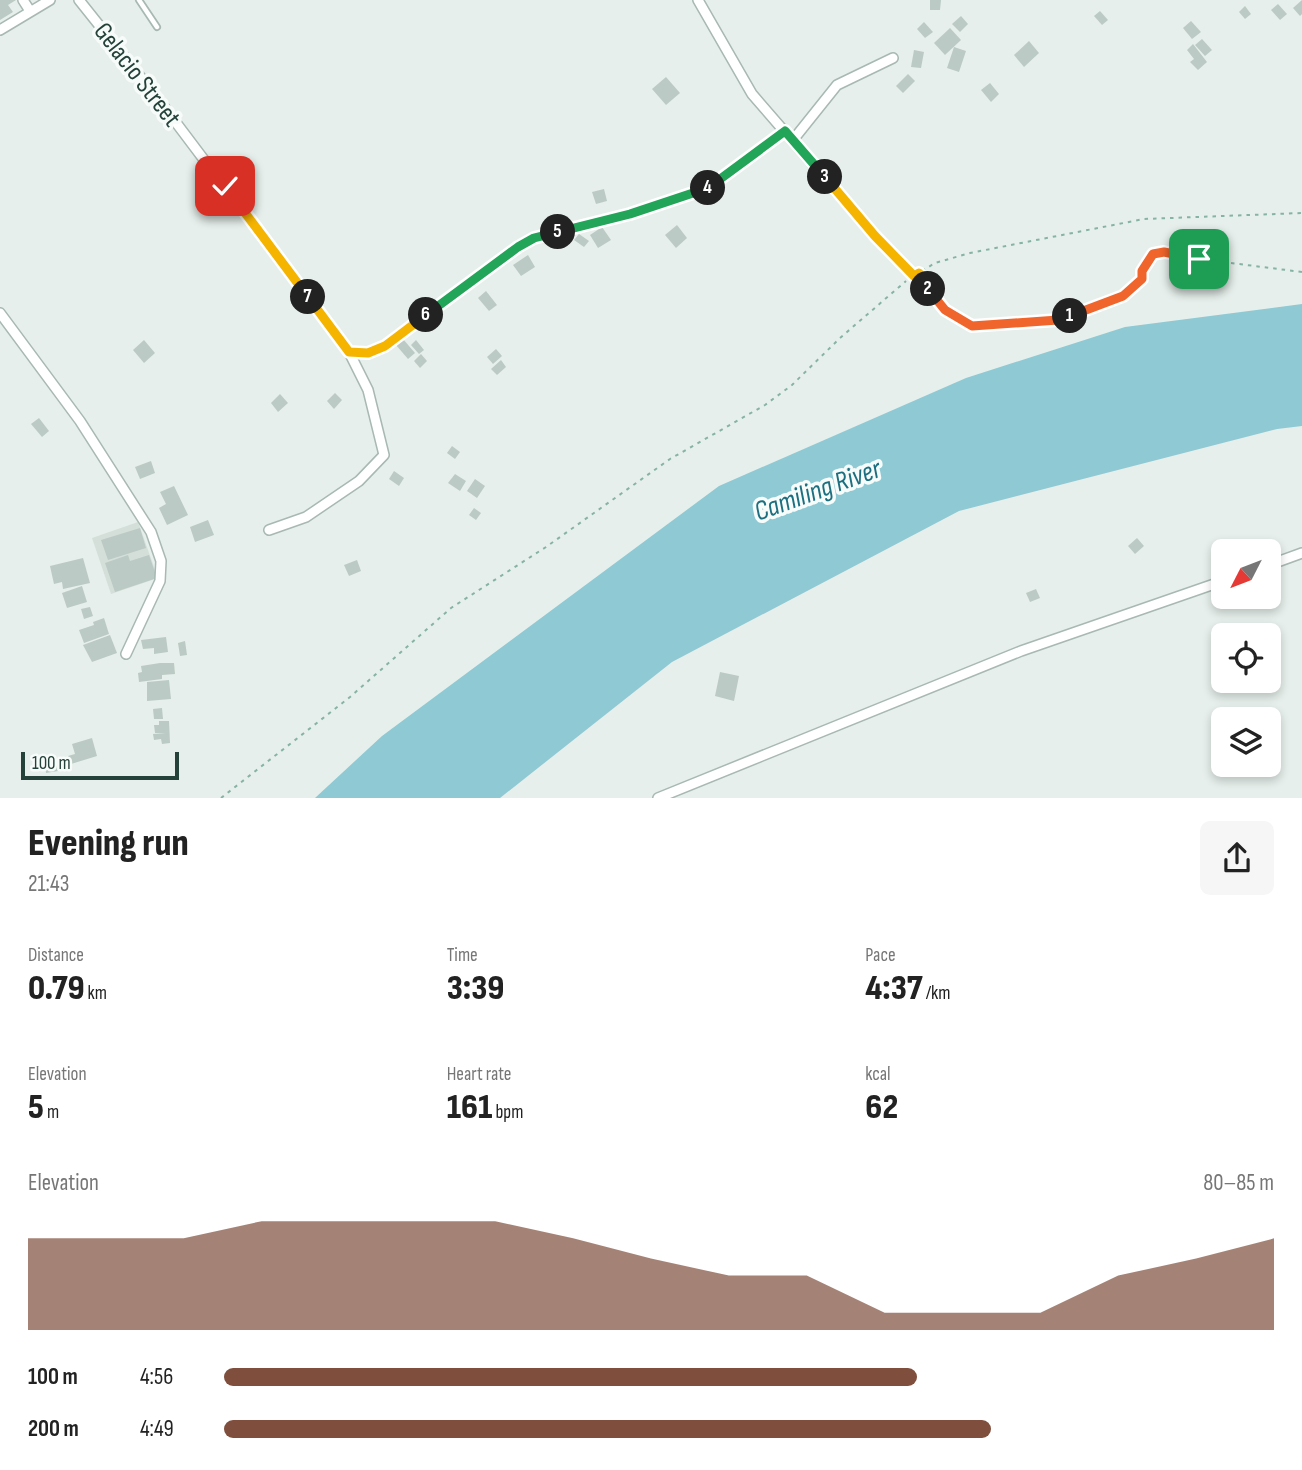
<!DOCTYPE html>
<meta charset="utf-8">
<style>
:root{--surface:#fff;--page:#f6f6f6;--text:#222;--muted:#767676;--accent:#804e3d}
body{margin:0;font-family:"Sofia Sans Condensed",sans-serif;background:var(--page);color:var(--text);height:100vh;display:flex;flex-direction:column;font-size:26px;white-space:nowrap}
*{box-sizing:border-box;margin:0}
p{font-size:23px;color:var(--muted)}
.icon{flex:none;width:38px;height:38px;fill:none;stroke:currentColor;stroke-width:2;stroke-linecap:round;stroke-linejoin:round}
.map{position:relative;height:798px;overflow:hidden}
.sheet{display:flex;flex-direction:column;background:var(--surface);flex:1}
.sheet>*{flex:none}
.needle{width:46px;rotate:228deg}
.controls{position:absolute;left:1211px;top:539px;display:grid;gap:14px}
.controls a{display:grid;place-items:center;width:70px;height:70px;border-radius:10px;background:var(--surface);box-shadow:0 4px 10px #0003;font-size:35px}
.scale{position:absolute;left:21px;bottom:18px;width:158px;box-sizing:border-box;padding-left:7px;border:4px solid #24423a;border-top:0;font-size:19px;line-height:24px;white-space:nowrap;color:#24423a;-webkit-text-stroke:5px #f7fbf9;paint-order:stroke}
.pin{position:absolute;display:grid;place-items:center;width:60px;height:60px;color:#fff;margin:-30px;border-radius:14px;box-shadow:0 4px 10px #0006}
.km{position:absolute;width:35px;height:35px;margin:-18px;border-radius:50%;background:#222;color:#fff;font-size:19px;line-height:35px;text-align:center}
.round{display:grid;place-items:center;flex:none;width:74px;height:74px;border-radius:10px;background:var(--page)}
.overview{display:flex;align-items:center;justify-content:space-between;height:119px;padding:0 28px}
h1{font-size:38px;font-weight:800;line-height:52px}
.stats{display:grid;grid-template-columns:repeat(3,1fr);gap:10px;height:119px;padding:7px 28px}
.stats div{display:grid;align-content:center}
.stats b{font-size:35px;font-weight:800}
.stats small{font-size:19px;font-weight:400}
.stats p{font-size:19px}
.chart{height:196px;padding:14px 28px}
.chart p{display:flex;justify-content:space-between}
.chart svg{width:100%;height:126px;margin-top:7px;fill:var(--accent);opacity:.7}
ul{padding:0 28px;list-style:none;font-size:23px}
li{display:grid;grid-template-columns:112px 84px 1fr;align-items:center;height:52px}
li i{height:18px;border-radius:9px;background:var(--accent)}
.map>svg:first-child{display:block}
.built{fill:#d4dfda}
.water{fill:#8ec9d4}
.building{fill:#bbcac4}
.lines{fill:none;stroke-linecap:round;stroke-linejoin:round}
.service-casing{stroke:#a8b8b2;stroke-width:8}
.minor-casing{stroke:#a8b8b2;stroke-width:12}
.path{stroke:#86b3a5;stroke-width:2;stroke-dasharray:3.5 5;stroke-linecap:butt}
.service{stroke:#fff;stroke-width:4.5}
.minor{stroke:#fff;stroke-width:9}
.split-1-casing{stroke:#fff;stroke-width:14}
.split-2-casing{stroke:#fff;stroke-width:14}
.split-3-casing{stroke:#fff;stroke-width:14}
.split-4-casing{stroke:#fff;stroke-width:14}
.split-5-casing{stroke:#fff;stroke-width:14}
.split-6-casing{stroke:#fff;stroke-width:14}
.split-7-casing{stroke:#fff;stroke-width:14}
.split-8-casing{stroke:#fff;stroke-width:14}
.split-1{stroke:#f0652b;stroke-width:9}
.split-2{stroke:#f0652b;stroke-width:9}
.split-3{stroke:#f5b400;stroke-width:9}
.split-4{stroke:#22a559;stroke-width:9}
.split-5{stroke:#22a559;stroke-width:9}
.split-6{stroke:#22a559;stroke-width:9}
.split-7{stroke:#f5b400;stroke-width:9}
.split-8{stroke:#f5b400;stroke-width:9}
.labels{text-anchor:middle;stroke-width:7;stroke-linejoin:round;paint-order:stroke}
.street-label{font-size:26px;fill:#24423a;stroke:#f7fbf9}
.water-label{font-size:28px;font-style:italic;fill:#1c6f80;stroke:#f7fbf9}
</style>
<div class="map">
<svg width="1302" height="798" viewBox="0 0 1302 798">
<rect width="100%" height="100%" fill="#e6efeb"/>
<!-- built -->
<path class="built" d="M138 522 158 578 111 594 92 538Z"/>
<!-- water -->
<path class="water" d="M1302 304V426L1277 429 959 511 672 662 500 798H315L382 736 719 486 966 378 1125 327Z"/>
<!-- building -->
<g class="building">
<path d="M0 0H16L8 5 13 12 0 20Z"/>
<path d="M930 0H941L940 10H930Z"/>
<path d="M1302 0V14L1300 16 1293 8Z"/>
<path d="M1278 4 1287 14 1280 20 1271 10Z"/>
<path d="M1245 6 1251 14 1245 19 1239 12Z"/>
<path d="M1100 11 1108 20 1102 25 1094 16Z"/>
<path d="M961 16 968 24 960 32 952 24Z"/>
<path d="M1191 21 1201 32 1192 39 1183 28Z"/>
<path d="M924 22 933 32 925 38 917 29Z"/>
<path d="M950 28 961 40 945 55 934 43Z"/>
<path d="M1202 39 1212 50 1205 56 1195 45Z"/>
<path d="M1029 41 1039 53 1024 67 1014 55Z"/>
<path d="M1193 44 1207 62 1198 70 1190 62 1194 59 1187 50Z"/>
<path d="M954 47 966 51 959 72 947 68Z"/>
<path d="M914 50 924 52 921 68 911 67Z"/>
<path d="M908 74 915 81 903 93 896 86Z"/>
<path d="M666 77 680 93 666 105 652 89Z"/>
<path d="M990 83 999 94 991 102 981 90Z"/>
<path d="M210 183 218 193 208 201 200 191Z"/>
<path d="M604 189 607 201 596 204 592 192Z"/>
<path d="M677 225 687 238 676 248 665 235Z"/>
<path d="M602 227 611 240 598 248 590 235Z"/>
<path d="M579 234 589 241 584 247 574 240Z"/>
<path d="M528 255 535 267 521 276 513 265Z"/>
<path d="M486 291 497 305 489 311 478 298Z"/>
<path d="M403 339 415 353 408 359 396 345Z"/>
<path d="M144 340 155 353 144 363 133 350Z"/>
<path d="M416 340 424 350 419 354 411 345Z"/>
<path d="M496 349 502 356 493 364 487 357Z"/>
<path d="M421 354 427 361 420 368 414 361Z"/>
<path d="M501 360 506 367 497 375 491 369Z"/>
<path d="M335 393 342 400 334 409 327 401Z"/>
<path d="M280 394 288 403 278 412 271 403Z"/>
<path d="M39 418 49 431 42 437 31 424Z"/>
<path d="M452 446 460 452 455 459 447 453Z"/>
<path d="M151 461 155 473 140 479 135 467Z"/>
<path d="M394 471 404 478 399 486 389 479Z"/>
<path d="M455 474 466 481 460 491 448 483Z"/>
<path d="M475 479 485 486 477 498 467 491Z"/>
<path d="M174 486 188 515 167 525 159 508 166 504 160 492Z"/>
<path d="M474 508 481 513 476 520 469 515Z"/>
<path d="M208 520 214 535 195 542 190 527Z"/>
<path d="M140 528 146 548 108 560 101 540Z"/>
<path d="M1137 538 1144 546 1135 554 1128 546Z"/>
<path d="M128 555 130 561 149 555 157 578 115 592 105 563Z"/>
<path d="M83 558 90 583 63 589 62 582 54 584 50 566Z"/>
<path d="M357 560 361 571 349 576 344 565Z"/>
<path d="M82 586 87 602 67 608 62 593Z"/>
<path d="M1036 589 1040 598 1030 602 1026 593Z"/>
<path d="M90 607 93 616 84 619 81 609Z"/>
<path d="M104 618 109 634 84 643 79 630 94 625 93 622Z"/>
<path d="M110 635 117 653 92 662 83 645Z"/>
<path d="M166 637 168 652 154 654V648L143 649 141 640Z"/>
<path d="M185 641 187 655 180 656 178 643Z"/>
<path d="M160 663H174L175 674 162 675V679L139 682 138 673 142 672 141 666Z"/>
<path d="M720 672 739 676 734 701 715 696Z"/>
<path d="M169 680 171 699 147 701V682Z"/>
<path d="M162 708 163 719H154L153 709Z"/>
<path d="M159 721H169L170 743 162 744 161 739 154 740 153 734 166 733H155L154 725H159Z"/>
<path d="M92 738 97 756 71 764 68 756 75 754 72 744Z"/>
<path d="M57 761 58 771 46 773 45 763Z"/>
</g>
<g class="lines">
<!-- service casing -->
<g class="service-casing">
<path id="service" d="M139 0 157 27"/>
</g>
<!-- minor casing -->
<g class="minor-casing">
<g id="minor">
<path d="M23 0 30 11"/>
<path d="M79 0 162 104 349 352 368 390 384 455 359 481 306 517 269 530"/>
<path d="M698 0 752 94 875 236 914 276"/>
<path d="M0 30 50 0"/>
<path d="M793 140 837 85 893 58"/>
<path d="M0 313 80 421 151 532 161 561 160 581 126 654"/>
<path d="M349 352 368 353 385 346 518 247 534 238 630 214 711 187 784 131"/>
<path d="M1269 565 1302 553"/>
<path d="M658 798 1021 651 1223 581"/>
</g>
</g>
<!-- path -->
<g class="path">
<path d="M922 271 935 263 970 253 1144 219 1302 213"/>
<path d="M922 280 945 310 972 325 1058 320 1123 296 1142 279V271L1153 254 1164 252 1199 259 1302 272"/>
<path d="M221 798 350 697 451 608 546 547 670 459 765 405 792 385 840 338 906 281"/>
</g>
<!-- service -->
<use href="#service" class="service"/>
<!-- minor -->
<use href="#minor" class="minor"/>
</g>
<g class="lines">
<!-- split-1 casing -->
<g class="split-1-casing">
<path id="split-1" d="M1070 316 1123 296 1142 279V271L1153 254 1164 252 1199 259"/>
</g>
<!-- split-2 casing -->
<g class="split-2-casing">
<path id="split-2" d="M928 289 945 310 972 326 1058 320 1070 316"/>
</g>
<!-- split-3 casing -->
<g class="split-3-casing">
<path id="split-3" d="M825 177 875 236 914 276 919 273 928 289"/>
</g>
<!-- split-4 casing -->
<g class="split-4-casing">
<path id="split-4" d="M708 188 785 131 825 177"/>
</g>
<!-- split-5 casing -->
<g class="split-5-casing">
<path id="split-5" d="M558 232 630 214 708 188"/>
</g>
<!-- split-6 casing -->
<g class="split-6-casing">
<path id="split-6" d="M426 315 518 247 534 238 558 232"/>
</g>
<!-- split-7 casing -->
<g class="split-7-casing">
<path id="split-7" d="M308 297 349 352 368 353 385 346 426 315"/>
</g>
<!-- split-8 casing -->
<g class="split-8-casing">
<path id="split-8" d="M225 186 308 297"/>
</g>
<!-- split-1 -->
<use href="#split-1" class="split-1"/>
<!-- split-2 -->
<use href="#split-2" class="split-2"/>
<!-- split-3 -->
<use href="#split-3" class="split-3"/>
<!-- split-4 -->
<use href="#split-4" class="split-4"/>
<!-- split-5 -->
<use href="#split-5" class="split-5"/>
<!-- split-6 -->
<use href="#split-6" class="split-6"/>
<!-- split-7 -->
<use href="#split-7" class="split-7"/>
<!-- split-8 -->
<use href="#split-8" class="split-8"/>
</g>
<g class="labels">
<!-- street labels -->
<g class="street-label">
<text transform="translate(138 74) rotate(52)" y="9">Gelacio Street</text>
</g>
<!-- water labels -->
<g class="water-label">
<text transform="translate(817 489) rotate(-20)" y="10">Camiling River</text>
</g>
</g>
</svg>
<div class="controls">
<a><svg class="needle" viewBox="-14 -14 28 28"><path d="M0-13l5 13h-10z" fill="#e53935"/><path d="M0 13l5-13h-10z" fill="#767676"/></svg></a>
<a><svg class="icon" aria-label="locate" viewBox="0 0 24 24"><circle cx="12" cy="12" r="6"/><path d="M12 2v4M12 18v4M2 12h4M18 12h4"/></svg></a>
<a><svg class="icon" aria-label="layers" viewBox="0 0 24 24"><path d="M12 4l9 5-9 5-9-5zM3 14l9 5 9-5"/></svg></a>
</div>
<div class="scale">100 m</div>
<div class="pin" style="left:1199px;top:259px;background:#1e9e55"><svg class="icon" aria-label="arrive" viewBox="0 0 24 24"><path d="M6 21V4h12l-3 4 3 4H6"/></svg></div>
<div class="pin" style="left:225px;top:186px;background:#d93025"><svg class="icon" aria-label="check" viewBox="0 0 24 24"><path d="M5 12l5 5 9-10"/></svg></div>
<b class="km" style="left:1070px;top:316px">1</b>
<b class="km" style="left:928px;top:289px">2</b>
<b class="km" style="left:825px;top:177px">3</b>
<b class="km" style="left:708px;top:188px">4</b>
<b class="km" style="left:558px;top:232px">5</b>
<b class="km" style="left:426px;top:315px">6</b>
<b class="km" style="left:308px;top:297px">7</b>
</div>
<section class="sheet">
<div class="overview"><div><h1>Evening run</h1><p>21:43</p></div><a class="round"><svg class="icon" aria-label="share" viewBox="0 0 24 24"><path d="M12 15V3M7 8l5-5 5 5M5 13v7h14v-7"/></svg></a></div>
<div class="stats">
<div><p>Distance</p><b>0.79<small> km</small></b></div>
<div><p>Time</p><b>3:39</b></div>
<div><p>Pace</p><b>4:37<small> /km</small></b></div>
</div>
<div class="stats">
<div><p>Elevation</p><b>5<small> m</small></b></div>
<div><p>Heart rate</p><b>161<small> bpm</small></b></div>
<div><p>kcal</p><b>62</b></div>
</div>
<div class="chart"><p><span>Elevation</span>80–85 m</p>
<svg viewBox="0 0 160 44" preserveAspectRatio="none"><path d="M0 44V12L10 12L20 12L30 6L40 6L50 6L60 6L70 12L80 19L90 25L100 25L110 38L120 38L130 38L140 25L150 19L160 12V44z"/></svg>
</div>
<ul>
<li><b>100 m</b>4:56<i style="width:66%"></i></li>
<li><b>200 m</b>4:49<i style="width:73%"></i></li>
</ul>
</section>
